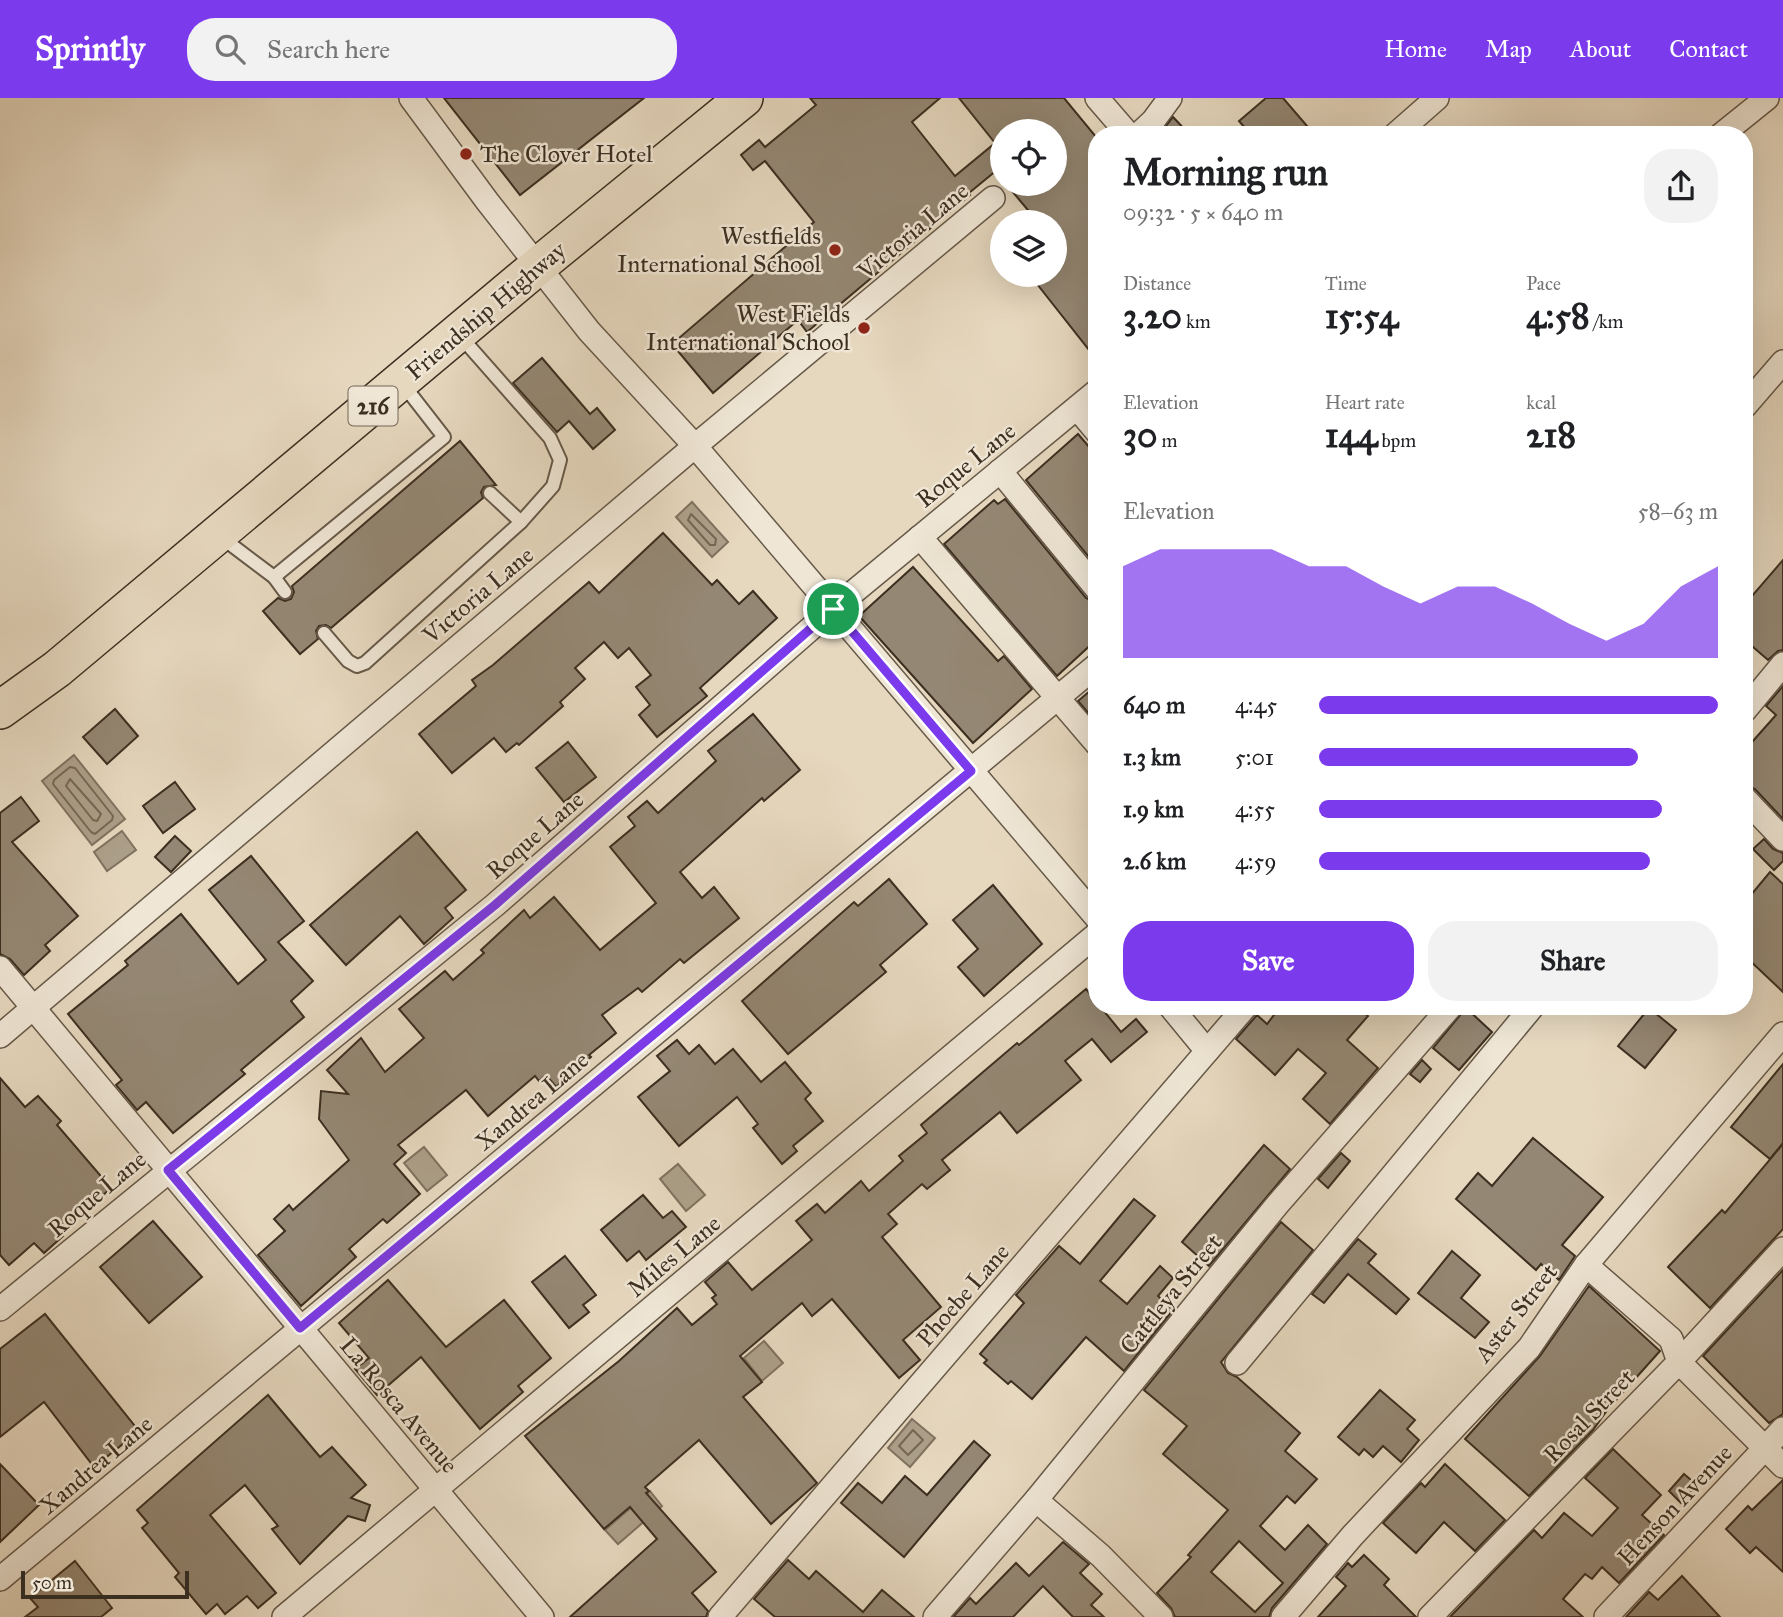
<!DOCTYPE html>
<meta charset="utf-8">
<style>
:root{--surface:#fff;--page:#f2f2f2;--text:#202124;--muted:#757577;--accent:#7c3aed}
body{margin:0;font-family:"IM FELL Great Primer",serif;background:var(--page);color:var(--text);height:100vh;display:flex;flex-direction:column;font-size:26px;white-space:nowrap}
*{box-sizing:border-box;margin:0}
p{font-size:23px;color:var(--muted)}
.icon{flex:none;width:38px;height:38px;fill:none;stroke:currentColor;stroke-width:2;stroke-linecap:round;stroke-linejoin:round}
.map{position:relative;flex:1;overflow:hidden}
.sheet{position:absolute;left:1088px;top:28px;width:665px;height:889px;display:flex;flex-direction:column;background:var(--surface);border-radius:28px;box-shadow:0 7px 28px #0002}
.sheet>*{flex:none}
.tools{position:absolute;left:990px;top:21px;display:grid;gap:14px}
.tools a{display:grid;place-items:center;width:77px;height:77px;border-radius:50%;background:var(--surface);box-shadow:0 7px 28px #0002;font-size:35px}
.scale{position:absolute;left:21px;bottom:18px;width:168px;box-sizing:border-box;padding-left:7px;border:4px solid #3c2f20;border-top:0;font-size:19px;line-height:24px;white-space:nowrap;color:#3c2f20;-webkit-text-stroke:5px #efe6d5;paint-order:stroke}
.pin{position:absolute;display:grid;place-items:center;width:60px;height:60px;color:#fff;margin:-30px;border:4px solid #fff;border-radius:50%;box-shadow:0 2px 7px #0007}
.round{display:grid;place-items:center;flex:none;width:74px;height:74px;border-radius:28px;background:var(--page)}
.summary{display:flex;align-items:center;justify-content:space-between;height:119px;padding:0 35px}
h1{font-size:38px;font-weight:700;line-height:52px}
.figures{display:grid;grid-template-columns:repeat(3,1fr);gap:10px;height:119px;padding:7px 35px}
.figures div{display:grid;align-content:center}
.figures b{font-size:35px;font-weight:700}
.figures small{font-size:19px;font-weight:400}
.figures p{font-size:19px}
.chart{height:196px;padding:14px 35px}
.chart p{display:flex;justify-content:space-between}
.chart svg{width:100%;height:126px;margin-top:7px;fill:var(--accent);opacity:.7}
.cta{display:flex;gap:14px;margin-top:auto;padding:14px 35px}
.cta a{flex:1;height:80px;border-radius:28px;background:var(--accent);color:#fff;font-size:28px;font-weight:700;line-height:80px;text-align:center}
.cta a+a{background:var(--page);color:var(--text)}
ul{padding:0 35px;list-style:none;font-size:23px}
li{display:grid;grid-template-columns:112px 84px 1fr;align-items:center;height:52px}
li i{height:18px;border-radius:9px;background:var(--accent)}
header{display:flex;align-items:center;gap:42px;box-sizing:border-box;height:98px;padding:0 35px;background:var(--accent);color:#fff}
header strong{font-size:33px}
nav{display:flex;gap:38px;margin-inline-start:auto;font-size:24px}
.search{width:490px;height:63px;background:var(--page);display:flex;align-items:center;gap:18px;box-sizing:border-box;padding:0 24px;border-radius:28px;color:var(--muted);font-size:26px}
.map>svg:first-child{display:block}
.water{fill:#ac9f89;stroke:#7f725f;stroke-width:2}
.lines{fill:none;stroke-linecap:round;stroke-linejoin:round}
.shore{stroke:#746754;stroke-width:2}
.building{fill:#948773;stroke:#3c2f20;stroke-width:2;fill-rule:evenodd}
.service-casing{stroke:#665948;stroke-width:16}
.minor-casing{stroke:#665948;stroke-width:26}
.primary-casing{stroke:#3c2f20;stroke-width:40}
.service{stroke:#efe6d5;stroke-width:12}
.minor{stroke:#efe6d5;stroke-width:23}
.primary{stroke:#e6d8bf;stroke-width:37}
.route-casing{stroke:#fff;stroke-width:14}
.route{stroke:#7c3aed;stroke-width:9}
.poi-dot{fill:#8f2418;stroke:#efe6d5;stroke-width:2.5}
.labels{text-anchor:middle;stroke-width:5;stroke-linejoin:round;paint-order:stroke}
.shield{fill:#efe6d5;stroke:#726656;stroke-width:2}
.shield-label{font-size:23px;font-weight:bold;fill:#3c2f20}
.poi-label{font-size:24px;fill:#3c2f20;stroke:#efe6d5;text-anchor:end}
.street-label{font-size:24px;fill:#3c2f20;stroke:#efe6d5}
</style>
<header>
<strong>Sprintly</strong>
<div class="search"><svg class="icon" aria-label="search" viewBox="0 0 24 24"><circle cx="10" cy="10" r="6"/><path d="M15 15l6 6"/></svg>Search here</div>
<nav><a>Home</a><a>Map</a><a>About</a><a>Contact</a></nav>
</header>
<div class="map">
<svg width="1783" height="1519" viewBox="0 0 1783 1519">
<rect width="100%" height="100%" fill="#e6d8bf"/>
<filter id="stains"><feTurbulence type="fractalNoise" baseFrequency=".00286" numOctaves="4"/><feColorMatrix values="0 0 0 0 .2 0 0 0 0 .09 0 0 0 0 .02 0 0 0 .5 -.17"/></filter>
<radialGradient id="worn" r=".72"><stop offset=".6" stop-color="#630" stop-opacity="0"/><stop offset="1" stop-color="#630" stop-opacity=".3"/></radialGradient>
<!-- water -->
<g class="water">
<path d="M692 404 728 444 712 459 676 419Z"/>
<path d="M74 657 125 721 92 747 42 683Z"/>
<path d="M122 733 136 752 107 773 94 754Z"/>
<path d="M424 1049 447 1077 427 1093 404 1065Z"/>
<path d="M678 1066 705 1097 686 1113 660 1081Z"/>
<path d="M764 1243 783 1265 762 1283 744 1260Z"/>
<path d="M912 1321 935 1340 910 1369 888 1350Z"/>
<path d="M650 1393 662 1408 618 1446 605 1432Z"/>
</g>
<g class="lines">
<!-- shore -->
<g class="shore">
<path d="M691 416 716 441 715 447H710L688 422Z"/>
<path d="M70 669 75 670 113 718 112 722 95 736 91 734 53 686 54 682Z"/>
<path d="M70 681 101 716 97 723 93 722 66 688Z"/>
<path d="M913 1332 923 1342 908 1357 899 1348Z"/>
</g>
</g>
<!-- building -->
<g class="building">
<path d="M444 0H644L520 97Z"/>
<path d="M810 0H940L912 24 955 78 995 45 959 0H1064L1097 40V262L1037 186 1048 177H1055V124H1038L1006 86H1055V33H1003V67L969 95 970 97 807 234 798 222 713 295 672 246 814 124 765 63 753 72 741 57 759 42 765 49 816 7Z"/>
<path d="M1266 0H1283L1307 28 1297 37H1251L1239 23Z"/>
<path d="M1173 19 1190 37H1159Z"/>
<path d="M542 260 590 316 597 310 615 332 593 351 569 323 557 334 513 285Z"/>
<path d="M1078 336 1097 358V469L1026 382Z"/>
<path d="M460 343 496 387 484 389 481 394 483 400 331 530 326 527 319 528 316 533 318 541 300 556 263 513 278 500 285 503 291 501 294 494 292 488Z"/>
<path d="M1005 401 1086 500 1097 505V541L1057 578 944 446 994 402 998 406Z"/>
<path d="M663 435 712 487 717 482 739 506 753 493 777 520 700 590 707 598 657 639 639 617 650 607 636 589 651 577 629 550 618 560 604 544 575 570 585 581 560 604 563 608 519 647 517 645 506 654 494 640 452 675 419 636 476 588 472 582 493 567 589 484 599 495Z"/>
<path d="M1783 462V552L1778 553 1768 562 1745 542V506Z"/>
<path d="M913 469 998 563 1004 558 1032 591 973 645 859 518Z"/>
<path d="M1097 587V625L1078 603Z"/>
<path d="M1783 588V721L1755 691 1745 687V652L1776 617 1766 608Z"/>
<path d="M115 611 138 638 107 666 83 639Z"/>
<path d="M753 616 800 672 764 703 762 700 680 774 702 800 714 789 739 820 684 865 680 861 642 894 638 890 602 917 616 935 589 957 591 959 556 989 546 977 539 983 535 978 488 1018 466 992 398 1047 406 1055 394 1066 420 1096 387 1125 383 1121 349 1151 356 1159 301 1208 258 1157 285 1133 274 1121 289 1107 293 1112 349 1062 319 1021 321 993 348 996 327 972 361 940 385 974 424 940 399 911 445 873 453 882 484 855 481 852 524 812 530 820 554 799 600 852 656 805 610 749 635 728 628 719 647 703 658 715 716 663 708 653Z"/>
<path d="M568 644 596 679 564 704 536 670Z"/>
<path d="M175 684 195 711 163 735 143 708Z"/>
<path d="M21 699 39 723 12 744 78 818 45 847 50 853 24 877 10 861 0 856V715Z"/>
<path d="M417 734 466 792 445 810 453 820 424 846 400 818 346 867 310 827Z"/>
<path d="M175 738 191 753 171 774 155 759Z"/>
<path d="M1764 741 1773 751 1783 755V763L1774 772 1753 751Z"/>
<path d="M251 758 304 823 278 844 313 883 291 903 304 919 241 972 245 976 173 1035 146 1004 137 1012 116 987 122 982 68 916 128 867 125 863 181 816 238 886 266 862 209 792Z"/>
<path d="M1770 774 1783 786V894L1745 858V804Z"/>
<path d="M889 781 927 826 880 867 886 874 788 956 742 903 854 804 858 808Z"/>
<path d="M993 787 1042 846 984 898 958 869 978 851 953 822Z"/>
<path d="M1086 891 1121 934 1136 921 1147 934 1111 964 1092 941 1065 963 1081 982 1017 1035 1000 1014 942 1062 950 1072 927 1091 922 1086 888 1116 897 1126 882 1139 941 1209 903 1242 920 1262 899 1280 832 1201 812 1218 802 1205 740 1258 762 1284 743 1299 817 1385 771 1426 699 1342 645 1389 649 1393 646 1395 716 1474 692 1495 708 1513 706 1519H570L657 1441 630 1409 604 1431 525 1338 619 1263 677 1210 692 1227 717 1206 712 1200 716 1197 705 1184 728 1164 752 1192 812 1142 796 1123 817 1106 825 1115 861 1083 869 1093 903 1063 899 1058 927 1035 921 1027 1017 945 1019 947Z"/>
<path d="M1281 908H1356L1368 918 1347 942 1378 970 1330 1026 1303 1001 1326 975 1298 951 1275 977 1236 941 1257 917 1267 926Z"/>
<path d="M1466 910 1492 934 1459 972 1433 950Z"/>
<path d="M1649 910 1676 932 1645 970 1618 948Z"/>
<path d="M677 942 689 956 699 947 715 966 733 951 761 984 785 964 811 995 805 1001 823 1023 793 1048 797 1053 782 1066 753 1030 758 1026 737 999 679 1048 638 999 670 973 657 958Z"/>
<path d="M1422 962 1431 971 1420 984 1410 976Z"/>
<path d="M1783 966V1045L1770 1061 1731 1029Z"/>
<path d="M0 980 25 1009 38 998 61 1023 57 1027 111 1090 61 1135 63 1138 44 1155 34 1145 9 1167 0 1157Z"/>
<path d="M1533 1040 1603 1099 1562 1147 1575 1158 1559 1182 1541 1166 1536 1172 1456 1101 1478 1075 1492 1088Z"/>
<path d="M1783 1046V1131L1710 1210 1668 1169 1722 1112 1725 1115Z"/>
<path d="M1264 1047 1290 1071 1209 1168 1182 1144Z"/>
<path d="M1341 1055 1350 1063 1328 1090 1318 1081Z"/>
<path d="M643 1097 663 1120 672 1113 686 1129 646 1162 639 1153 627 1163 601 1132Z"/>
<path d="M1134 1101 1155 1118 1100 1183 1127 1206 1160 1168 1173 1180 1158 1198 1173 1212 1124 1273 1086 1239 1032 1301 1011 1283 1008 1286 984 1265 987 1262 980 1256 1024 1205 1016 1197 1059 1148 1080 1166Z"/>
<path d="M153 1123 202 1179 149 1225 100 1169Z"/>
<path d="M1281 1124 1313 1152 1221 1264 1228 1275 1237 1279 1300 1335 1285 1353 1317 1381 1295 1405 1287 1398 1260 1428 1285 1452 1308 1427 1327 1446 1272 1510 1269 1519H1175L1171 1510 1157 1495 1191 1459 1188 1457 1228 1412 1163 1356 1187 1328 1144 1292ZM1239 1443 1283 1485 1255 1514 1211 1474Z"/>
<path d="M1358 1141 1376 1156 1368 1165 1409 1201 1396 1216 1348 1176 1324 1205 1312 1196Z"/>
<path d="M1452 1153 1480 1177 1461 1200 1489 1224 1475 1240 1418 1195Z"/>
<path d="M565 1158 596 1197 583 1207 589 1214 569 1230 532 1184Z"/>
<path d="M1783 1172V1316L1769 1325 1703 1258Z"/>
<path d="M388 1182 446 1249 504 1202 551 1260 518 1288 523 1294 480 1331 421 1259 377 1297 355 1271 369 1260 339 1225Z"/>
<path d="M1589 1188 1660 1253 1608 1311 1593 1332 1529 1398 1465 1341 1540 1258Z"/>
<path d="M45 1216 139 1333 94 1369 44 1304 0 1339V1251Z"/>
<path d="M1380 1292 1415 1322 1407 1331 1419 1342 1401 1364 1383 1348 1373 1359 1364 1351 1359 1357 1338 1339Z"/>
<path d="M268 1297 320 1359 332 1349 366 1387 351 1400 370 1407 365 1423 348 1418 300 1466 272 1431 278 1428 245 1387 210 1417 276 1495 258 1510 247 1498 225 1516 217 1506 206 1516 175 1479 179 1475 142 1430 148 1425 137 1412Z"/>
<path d="M974 1343 990 1357 904 1459 841 1405 858 1385 882 1405 905 1378 927 1397Z"/>
<path d="M1613 1351 1661 1397 1642 1417 1664 1437 1619 1485 1602 1469 1592 1481 1585 1476 1563 1501 1583 1519H1450L1534 1432 1542 1440 1564 1415 1592 1438 1618 1410 1585 1380Z"/>
<path d="M0 1366 39 1407 0 1444Z"/>
<path d="M1445 1366 1505 1422 1475 1453 1444 1424 1416 1455 1383 1425 1421 1385 1425 1389Z"/>
<path d="M1684 1376 1697 1387 1681 1405 1669 1393Z"/>
<path d="M1783 1382V1474L1756 1449 1750 1455 1726 1431 1748 1408 1752 1412Z"/>
<path d="M1063 1444 1089 1466 1080 1475 1102 1496 1091 1507 1104 1519H1073L1043 1488 1013 1519H953L970 1500 976 1506 1016 1465 1029 1478Z"/>
<path d="M1364 1457 1389 1481 1384 1487 1416 1519H1318L1346 1488 1336 1479 1348 1465 1352 1469Z"/>
<path d="M788 1462 809 1481 816 1473 863 1514 882 1492 914 1519H775L754 1501Z"/>
<path d="M75 1463 112 1510 101 1519H25L38 1509 30 1500Z"/>
<path d="M1682 1478 1720 1519H1626L1649 1494 1658 1502Z"/>
</g>
<g class="lines">
<!-- service casing -->
<g class="service-casing">
<g id="service">
<path d="M490 395 521 424"/>
<path d="M221 439 274 479 444 339 402 285"/>
<path d="M274 479 285 494"/>
<path d="M324 535 348 563 357 568 365 565 521 424 553 388 560 362 550 340 461 239"/>
</g>
</g>
<!-- minor casing -->
<g class="minor-casing">
<g id="minor">
<path d="M411 0 487 103 589 233 695 348 1097 820"/>
<path d="M1097 0 1129 37"/>
<path d="M1138 37 1153 23 1170 0"/>
<path d="M1395 37 1437 0"/>
<path d="M1721 37 1767 0"/>
<path d="M1745 308 1783 264"/>
<path d="M1077 310 1097 334"/>
<path d="M1000 373 1097 491"/>
<path d="M920 439 1097 646"/>
<path d="M1745 612 1783 566"/>
<path d="M1745 701 1783 741"/>
<path d="M0 870 542 1519"/>
<path d="M1170 908 1207 953"/>
<path d="M0 938 695 348 993 100"/>
<path d="M1586 1167 1671 1241 1679 1264 1783 1368"/>
<path d="M0 1211 495 807 833 511 1097 293"/>
<path d="M1237 1265 1533 908"/>
<path d="M1036 1402 1101 1458 1161 1519"/>
<path d="M0 1481 1097 567"/>
<path d="M284 1519 1097 836"/>
<path d="M720 1519 1246 908"/>
<path d="M935 1519 1036 1402 1277 1107 1451 908"/>
<path d="M1283 1519 1353 1437 1529 1250 1586 1167 1783 936"/>
<path d="M1430 1519 1679 1264 1783 1151"/>
<path d="M1606 1519 1783 1331"/>
</g>
</g>
<!-- primary casing -->
<g class="primary-casing">
<path id="primary" d="M0 612 57 571 538 168 744 0"/>
</g>
<!-- service -->
<use href="#service" class="service"/>
<!-- minor -->
<use href="#minor" class="minor"/>
<!-- primary -->
<use href="#primary" class="primary"/>
</g>
<g class="lines">
<!-- route casing -->
<g class="route-casing">
<path id="route" d="M833 511 971 673 300 1230 168 1072 495 807Z"/>
</g>
<!-- route -->
<use href="#route" class="route"/>
</g>
<!-- markers -->
<g class="poi-dot">
<circle cx="466" cy="56" r="7"/>
<circle cx="835" cy="152" r="7"/>
<circle cx="864" cy="230" r="7"/>
</g>
<g class="labels">
<!-- shield labels -->
<rect class="shield" x="348.5" y="288.5" width="49" height="39" rx="5"/>
<g class="shield-label">
<text x="373" y="316">216</text>
</g>
<!-- poi labels -->
<g class="poi-label">
<text x="480" y="64" text-anchor="start">The Clover Hotel</text>
<text x="821" y="146">Westfields<tspan x="821" dy="28">International School</tspan></text>
<text x="850" y="224">West Fields<tspan x="850" dy="28">International School</tspan></text>
</g>
<!-- street labels -->
<g class="street-label">
<text transform="translate(913 133) rotate(-40)" y="8">Victoria Lane</text>
<text transform="translate(486 213) rotate(-40)" y="8">Friendship Highway</text>
<text transform="translate(966 367) rotate(-39)" y="8">Roque Lane</text>
<text transform="translate(478 497) rotate(-40)" y="8">Victoria Lane</text>
<text transform="translate(535 737) rotate(-41)" y="8">Roque Lane</text>
<text transform="translate(532 1003) rotate(-40)" y="8">Xandrea Lane</text>
<text transform="translate(97 1096) rotate(-40)" y="8">Roque Lane</text>
<text transform="translate(674 1158) rotate(-40)" y="8">Miles Lane</text>
<text transform="translate(1171 1196) rotate(-51)" y="8">Cattleya Street</text>
<text transform="translate(963 1197) rotate(-49)" y="8">Phoebe Lane</text>
<text transform="translate(1516 1215) rotate(-52)" y="8">Aster Street</text>
<text transform="translate(399 1307) rotate(50)" y="8">La Rosca Avenue</text>
<text transform="translate(1589 1318) rotate(-46)" y="8">Rosal Street</text>
<text transform="translate(96 1367) rotate(-40)" y="8">Xandrea Lane</text>
<text transform="translate(1675 1407) rotate(-47)" y="8">Henson Avenue</text>
</g>
</g>
<rect width="100%" height="100%" filter="url(#stains)"/>
<rect width="100%" height="100%" fill="url(#worn)"/>
</svg>
<div class="tools">
<a><svg class="icon" aria-label="locate" viewBox="0 0 24 24"><circle cx="12" cy="12" r="6"/><path d="M12 2v4M12 18v4M2 12h4M18 12h4"/></svg></a>
<a><svg class="icon" aria-label="layers" viewBox="0 0 24 24"><path d="M12 4l9 5-9 5-9-5zM3 14l9 5 9-5"/></svg></a>
</div>
<div class="scale">50 m</div>
<div class="pin" style="left:833px;top:511px;background:#1e9e55"><svg class="icon" aria-label="arrive" viewBox="0 0 24 24"><path d="M6 21V4h12l-3 4 3 4H6"/></svg></div>
<section class="sheet">
<div class="summary"><div><h1>Morning run</h1><p>09:32 · 5 × 640 m</p></div><a class="round"><svg class="icon" aria-label="share" viewBox="0 0 24 24"><path d="M12 15V3M7 8l5-5 5 5M5 13v7h14v-7"/></svg></a></div>
<div class="figures">
<div><p>Distance</p><b>3.20<small> km</small></b></div>
<div><p>Time</p><b>15:54</b></div>
<div><p>Pace</p><b>4:58<small> /km</small></b></div>
</div>
<div class="figures">
<div><p>Elevation</p><b>30<small> m</small></b></div>
<div><p>Heart rate</p><b>144<small> bpm</small></b></div>
<div><p>kcal</p><b>218</b></div>
</div>
<div class="chart"><p><span>Elevation</span>58–63 m</p>
<svg viewBox="0 0 160 44" preserveAspectRatio="none"><path d="M0 44V12L10 6L20 6L30 6L40 6L50 12L60 12L70 19L80 25L90 19L100 19L110 25L120 32L130 38L140 32L150 19L160 12V44z"/></svg>
</div>
<ul>
<li><b>640 m</b>4:45<i style="width:100%"></i></li>
<li><b>1.3 km</b>5:01<i style="width:80%"></i></li>
<li><b>1.9 km</b>4:55<i style="width:86%"></i></li>
<li><b>2.6 km</b>4:59<i style="width:83%"></i></li>
</ul>
<div class="cta"><a>Save</a><a>Share</a></div>
</section>
</div>
